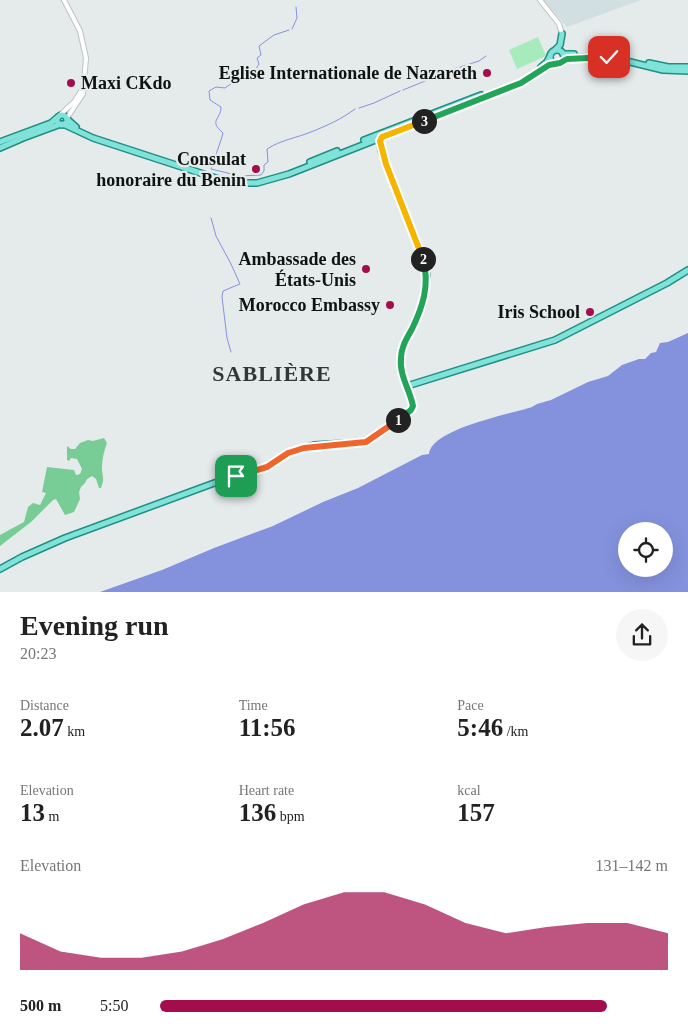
<!DOCTYPE html>
<meta charset="utf-8">
<style>
:root{--surface:#fff;--page:#f6f6f6;--text:#222;--muted:#767676;--accent:#a30d4b}
body{margin:0;font-family:Georgia,serif;background:var(--page);color:var(--text);height:100vh;display:flex;flex-direction:column;font-size:19px;white-space:nowrap}
*{box-sizing:border-box;margin:0}
p{font-size:16px;color:var(--muted)}
.icon{flex:none;width:28px;height:28px;fill:none;stroke:currentColor;stroke-width:2;stroke-linecap:round;stroke-linejoin:round}
.map{position:relative;height:592px;overflow:hidden}
.side{display:flex;flex-direction:column;background:var(--surface);flex:1}
.side>*{flex:none}
.fabs{position:absolute;left:618px;top:522px;display:grid;gap:10px}
.fabs a{display:grid;place-items:center;width:55px;height:55px;border-radius:50%;background:var(--surface);box-shadow:0 5px 20px #0002;font-size:25px}
.pin{position:absolute;display:grid;place-items:center;width:42px;height:42px;color:#fff;margin:-21px;border-radius:10px;box-shadow:0 2px 8px #0006}
.km{position:absolute;width:25px;height:25px;margin:-12px;border-radius:50%;background:#222;color:#fff;font-size:14px;line-height:25px;text-align:center}
.round{display:grid;place-items:center;flex:none;width:52px;height:52px;border-radius:26px;background:var(--page)}
.headline{display:flex;align-items:center;justify-content:space-between;height:85px;padding:0 20px}
h1{font-size:28px;font-weight:800;line-height:38px}
.metrics{display:grid;grid-template-columns:repeat(3,1fr);gap:8px;height:85px;padding:5px 20px}
.metrics div{display:grid;align-content:center}
.metrics b{font-size:25px;font-weight:800}
.metrics small{font-size:14px;font-weight:400}
.metrics p{font-size:14px}
.chart{height:140px;padding:10px 20px}
.chart p{display:flex;justify-content:space-between}
.chart svg{width:100%;height:90px;margin-top:5px;fill:var(--accent);opacity:.7}
ul{padding:0 20px;list-style:none;font-size:16px}
li{display:grid;grid-template-columns:80px 60px 1fr;align-items:center;height:38px}
li i{height:12px;border-radius:6px;background:var(--accent)}
.map>svg:first-child{display:block}
.built{fill:#d2dfe2}
.green{fill:#a7ebbd}
.forest{fill:#78cc95}
.water{fill:#8492de;fill-rule:evenodd}
.lines{fill:none;stroke-linecap:round;stroke-linejoin:round}
.stream{stroke:#8492de;stroke-width:1}
.minor-casing{stroke:#bec3c4;stroke-width:6}
.major-casing{stroke:#228e83;stroke-width:8}
.minor{stroke:#fff;stroke-width:4}
.major{stroke:#80e3d9;stroke-width:5}
.split-1-casing{stroke:#fff;stroke-width:10}
.split-2-casing{stroke:#fff;stroke-width:10}
.split-3-casing{stroke:#fff;stroke-width:10}
.split-4-casing{stroke:#fff;stroke-width:10}
.split-1{stroke:#f0652b;stroke-width:6}
.split-2{stroke:#22a559;stroke-width:6}
.split-3{stroke:#f5b400;stroke-width:6}
.split-4{stroke:#22a559;stroke-width:6}
.poi-dot{fill:#a30d4b;stroke:#e5eaeb;stroke-width:2}
.labels{text-anchor:middle;stroke-width:4.5;stroke-linejoin:round;paint-order:stroke}
.poi-label{font-size:18px;font-weight:bold;fill:#101212;stroke:#e5eaeb;text-anchor:end}
.district-label{font-size:22px;font-weight:bold;letter-spacing:1px;fill:#333637;stroke:#e5eaeb}
</style>
<div class="map">
<svg width="688" height="593" viewBox="0 0 688 593">
<rect width="100%" height="100%" fill="#e5eaeb"/>
<!-- built -->
<path class="built" d="M543 0H641L567 27Z"/>
<!-- green -->
<path class="green" d="M538 37 546 56 517 69 509 50Z"/>
<!-- forest -->
<path class="forest" d="M104 438 107 443C104 451 102 459 102 467 102 477 105 478 101 488H99L96 479 92 476 87 479 85 483 81 487 79 492 80 499 74 512 65 515 56 499 53 500 31 522 0 546V535L24 522 28 507 33 503 40 505 46 493 42 492 47 467 74 470 76 475 80 474 82 469 77 459 71 458 69 461 67 460V446L71 449H75L80 443 88 440 93 441Z"/>
<!-- water -->
<path class="water" d="M688 333V592H100L162 570 214 548 273 526 323 502 358 488 422 455 429 454C431 429 511 414 532 407L537 404 551 400 588 382 608 376 622 365 639 359H645L651 353 656 352 660 343 668 342ZM626 531H664V569H626Z"/>
<g class="lines">
<!-- stream -->
<g class="stream">
<path d="M292 29 297 18 296 7"/>
<path d="M289 30 274 35 259 46 261 55 257 58 259 64 254 72 236 70 232 75V83L225 88 216 87 209 91 210 100 221 107C221 120 208 120 223 133L221 140 211 169 240 176 261 175 264 171V165L268 162 267 149C281 140 296 138 311 132 326 126 342 119 355 109"/>
<path d="M460 67 479 61 486 56"/>
<path d="M403 90 457 68"/>
<path d="M359 108 374 103 400 91"/>
<path d="M211 218 216 236 231 264 240 284 223 291 222 297 227 338 231 352"/>
</g>
<!-- minor casing -->
<g class="minor-casing">
<g id="minor">
<path d="M64 0 80 31 86 58 83 94 67 118"/>
<path d="M540 0 559 24 562 34"/>
<path d="M60 115 74 102 83 88"/>
</g>
</g>
<!-- major casing -->
<g class="major-casing">
<g id="major">
<path d="M555 50 560 45 562 34"/>
<circle cx="557" cy="57" r="7"/>
<path d="M563 54H574"/>
<path d="M563 61 570 58 606 56 663 70 688 71"/>
<path d="M649 63 668 67H688"/>
<path d="M541 67 547 62 550 56"/>
<circle cx="62" cy="120" r="5"/>
<path d="M67 119 76 127"/>
<path d="M63 124 93 138 225 181 237 183H257L289 174 518 84C531 79 542 66 555 64"/>
<path d="M364 140 481 95"/>
<path d="M0 142 51 123 58 117"/>
<path d="M0 148 23 138 61 124"/>
<path d="M310 162 337 151"/>
<path d="M407 386 555 340 667 283 688 270"/>
<path d="M0 569 22 557 65 538 217 482 267 467 288 453 297 450 314 445 366 442 411 410 413 403 402 374 401 358 404 344 423 304 427 275 414 235 381 150 380 141 382 137"/>
</g>
</g>
<!-- minor -->
<use href="#minor" class="minor"/>
<!-- major -->
<use href="#major" class="major"/>
</g>
<g class="lines">
<!-- split-1 casing -->
<g class="split-1-casing">
<path id="split-1" d="M236 476 267 467 288 453 304 448 366 442 398 420"/>
</g>
<!-- split-2 casing -->
<g class="split-2-casing">
<path id="split-2" d="M398 420 411 410 413 406C410 390 399 375 401 358 401 347 407 338 412 329 423 306 430 285 423 259"/>
</g>
<!-- split-3 casing -->
<g class="split-3-casing">
<path id="split-3" d="M423 259 386 164 380 141 382 137 424 121"/>
</g>
<!-- split-4 casing -->
<g class="split-4-casing">
<path id="split-4" d="M424 121 521 83 549 65 560 63 567 59 609 57"/>
</g>
<!-- split-1 -->
<use href="#split-1" class="split-1"/>
<!-- split-2 -->
<use href="#split-2" class="split-2"/>
<!-- split-3 -->
<use href="#split-3" class="split-3"/>
<!-- split-4 -->
<use href="#split-4" class="split-4"/>
</g>
<!-- markers -->
<g class="poi-dot">
<circle cx="487" cy="73" r="5"/>
<circle cx="71" cy="83" r="5"/>
<circle cx="256" cy="169" r="5"/>
<circle cx="366" cy="269" r="5"/>
<circle cx="390" cy="305" r="5"/>
<circle cx="590" cy="312" r="5"/>
</g>
<g class="labels">
<!-- poi labels -->
<g class="poi-label">
<text x="477" y="79">Eglise Internationale de Nazareth</text>
<text x="81" y="89" text-anchor="start">Maxi CKdo</text>
<text x="246" y="165">Consulat<tspan x="246" dy="21">honoraire du Benin</tspan></text>
<text x="356" y="265">Ambassade des<tspan x="356" dy="21">États-Unis</tspan></text>
<text x="380" y="311">Morocco Embassy</text>
<text x="580" y="318">Iris School</text>
</g>
<!-- district labels -->
<g class="district-label">
<text x="272" y="381">SABLIÈRE</text>
</g>
</g>
</svg>
<div class="fabs">
<a><svg class="icon" aria-label="locate" viewBox="0 0 24 24"><circle cx="12" cy="12" r="6"/><path d="M12 2v4M12 18v4M2 12h4M18 12h4"/></svg></a>
</div>
<div class="pin" style="left:236px;top:476px;background:#1e9e55"><svg class="icon" aria-label="arrive" viewBox="0 0 24 24"><path d="M6 21V4h12l-3 4 3 4H6"/></svg></div>
<div class="pin" style="left:609px;top:57px;background:#d93025"><svg class="icon" aria-label="check" viewBox="0 0 24 24"><path d="M5 12l5 5 9-10"/></svg></div>
<b class="km" style="left:398px;top:420px">1</b>
<b class="km" style="left:423px;top:259px">2</b>
<b class="km" style="left:424px;top:121px">3</b>
</div>
<section class="side">
<div class="headline"><div><h1>Evening run</h1><p>20:23</p></div><a class="round"><svg class="icon" aria-label="share" viewBox="0 0 24 24"><path d="M12 15V3M7 8l5-5 5 5M5 13v7h14v-7"/></svg></a></div>
<div class="metrics">
<div><p>Distance</p><b>2.07<small> km</small></b></div>
<div><p>Time</p><b>11:56</b></div>
<div><p>Pace</p><b>5:46<small> /km</small></b></div>
</div>
<div class="metrics">
<div><p>Elevation</p><b>13<small> m</small></b></div>
<div><p>Heart rate</p><b>136<small> bpm</small></b></div>
<div><p>kcal</p><b>157</b></div>
</div>
<div class="chart"><p><span>Elevation</span>131–142 m</p>
<svg viewBox="0 0 160 44" preserveAspectRatio="none"><path d="M0 44V26L10 35L20 38L30 38L40 35L50 29L60 21L70 12L80 6L90 6L100 12L110 21L120 26L130 23L140 21L150 21L160 26V44z"/></svg>
</div>
<ul>
<li><b>500 m</b>5:50<i style="width:88%"></i></li>
</ul>
</section>
